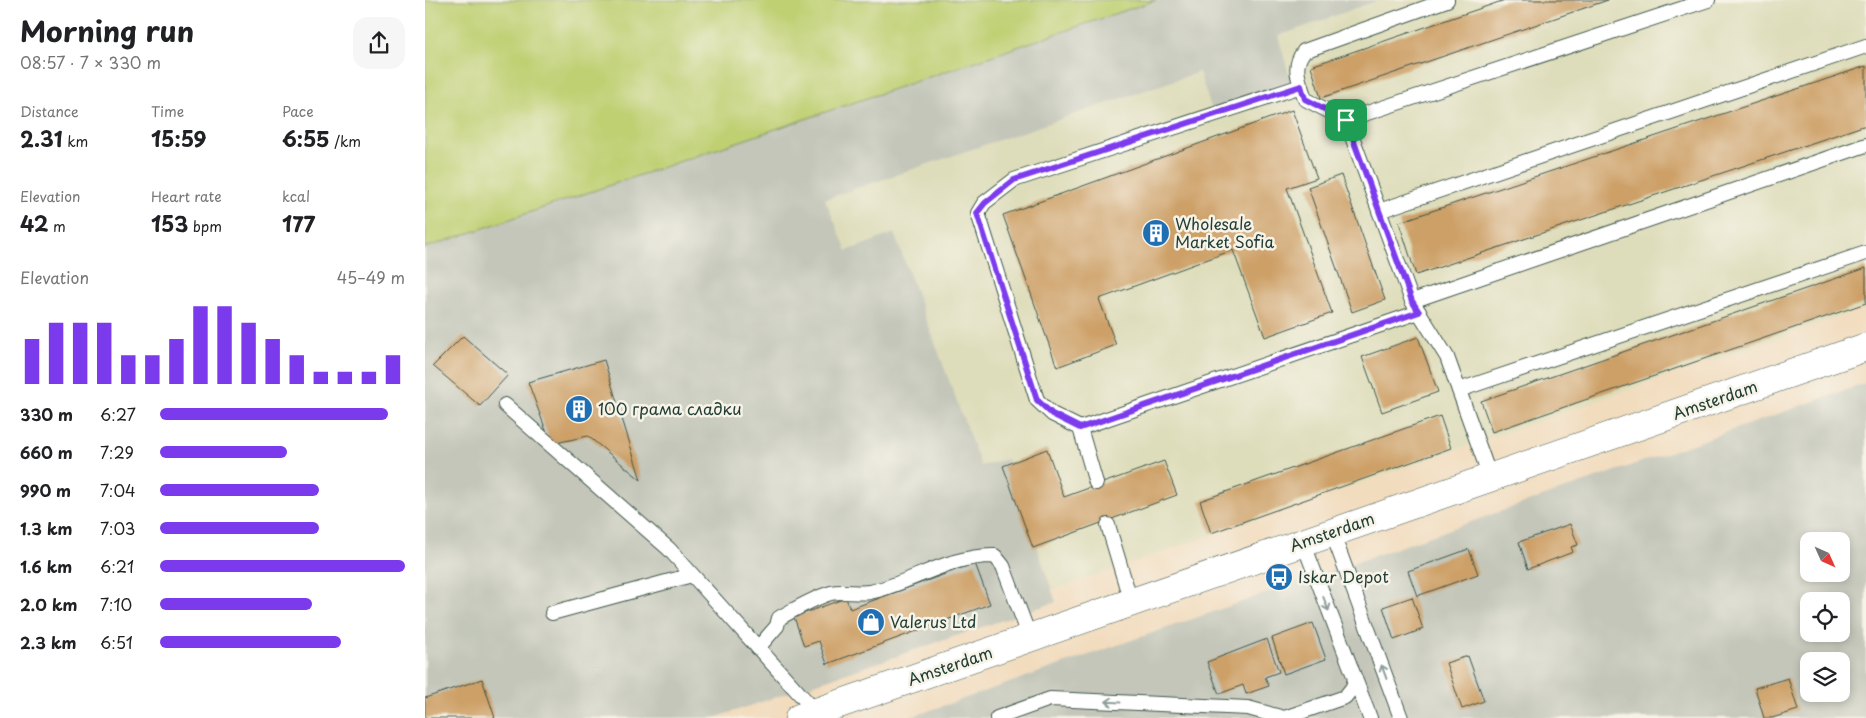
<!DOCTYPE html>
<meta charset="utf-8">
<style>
:root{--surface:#fff;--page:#f6f6f6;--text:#202124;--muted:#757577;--accent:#7c3aed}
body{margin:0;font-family:"Playpen Sans",sans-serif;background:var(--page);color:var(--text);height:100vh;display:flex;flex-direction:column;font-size:19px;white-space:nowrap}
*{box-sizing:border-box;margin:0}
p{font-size:16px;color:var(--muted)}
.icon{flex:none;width:28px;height:28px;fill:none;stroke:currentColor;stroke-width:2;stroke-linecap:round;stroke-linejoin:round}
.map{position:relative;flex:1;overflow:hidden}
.details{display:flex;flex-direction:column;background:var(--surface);width:425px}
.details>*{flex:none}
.needle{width:32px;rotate:135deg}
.fabs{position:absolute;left:1375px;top:532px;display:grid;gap:10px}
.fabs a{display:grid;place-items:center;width:50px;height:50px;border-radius:10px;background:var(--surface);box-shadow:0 2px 8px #0003;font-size:25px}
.pin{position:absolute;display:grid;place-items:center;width:42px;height:42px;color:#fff;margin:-21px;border-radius:10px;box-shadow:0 2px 8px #0006}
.round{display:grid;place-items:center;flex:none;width:52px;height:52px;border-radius:15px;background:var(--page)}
.head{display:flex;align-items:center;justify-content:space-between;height:85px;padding:0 20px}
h1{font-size:28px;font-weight:700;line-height:38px}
.stats{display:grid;grid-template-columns:repeat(3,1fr);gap:8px;height:85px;padding:5px 20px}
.stats div{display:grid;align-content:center}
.stats b{font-size:21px;font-weight:700}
.stats small{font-size:14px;font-weight:400}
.stats p{font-size:14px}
.chart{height:140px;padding:10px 20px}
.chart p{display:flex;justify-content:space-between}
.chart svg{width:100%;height:90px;margin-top:5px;stroke:var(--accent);stroke-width:6}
ul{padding:0 20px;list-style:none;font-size:16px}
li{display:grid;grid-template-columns:80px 60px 1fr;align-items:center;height:38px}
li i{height:12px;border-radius:6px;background:var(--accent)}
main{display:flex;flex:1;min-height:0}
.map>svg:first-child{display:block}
.built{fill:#deddbb}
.industrial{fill:#c3c6b9;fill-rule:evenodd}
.green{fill:#bfd073;stroke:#6f8654}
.building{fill:#cda067}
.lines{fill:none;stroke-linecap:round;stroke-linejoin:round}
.service-casing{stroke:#3f5549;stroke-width:16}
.tertiary-casing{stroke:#3f5549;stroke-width:29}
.service{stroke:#fff;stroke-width:14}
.tertiary{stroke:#fff;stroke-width:28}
.oneway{stroke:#8f9e9a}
.route-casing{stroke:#fff;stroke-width:10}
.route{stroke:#7c3aed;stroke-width:6}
.labels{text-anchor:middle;stroke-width:5;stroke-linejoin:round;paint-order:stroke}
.poi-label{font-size:16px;fill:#1f3d34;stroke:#f7f3e8;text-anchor:start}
.street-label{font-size:16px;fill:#1f3d34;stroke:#f7f3e8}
</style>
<main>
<section class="details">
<div class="head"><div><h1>Morning run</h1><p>08:57 · 7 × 330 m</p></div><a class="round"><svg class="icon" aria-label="share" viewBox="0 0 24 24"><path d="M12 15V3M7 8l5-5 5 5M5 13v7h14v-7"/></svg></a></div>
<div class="stats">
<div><p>Distance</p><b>2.31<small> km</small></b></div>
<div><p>Time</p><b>15:59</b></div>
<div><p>Pace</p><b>6:55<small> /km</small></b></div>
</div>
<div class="stats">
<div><p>Elevation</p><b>42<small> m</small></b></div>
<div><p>Heart rate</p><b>153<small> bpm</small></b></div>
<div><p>kcal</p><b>177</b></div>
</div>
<div class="chart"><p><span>Elevation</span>45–49 m</p>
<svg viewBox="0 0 160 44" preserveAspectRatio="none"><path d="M5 44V22M15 44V14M25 44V14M35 44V14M45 44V30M55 44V30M65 44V22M75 44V6M85 44V6M95 44V14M105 44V22M115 44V30M125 44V38M135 44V38M145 44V38M155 44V30"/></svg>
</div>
<ul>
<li><b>330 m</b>6:27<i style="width:93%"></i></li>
<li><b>660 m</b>7:29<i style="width:52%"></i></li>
<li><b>990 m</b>7:04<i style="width:65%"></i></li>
<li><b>1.3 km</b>7:03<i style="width:65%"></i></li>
<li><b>1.6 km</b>6:21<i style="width:100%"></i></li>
<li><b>2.0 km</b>7:10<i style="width:62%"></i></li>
<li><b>2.3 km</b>6:51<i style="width:74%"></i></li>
</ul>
</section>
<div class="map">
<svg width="1441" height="718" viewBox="0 0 1441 718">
<rect width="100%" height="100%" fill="#f7f3e8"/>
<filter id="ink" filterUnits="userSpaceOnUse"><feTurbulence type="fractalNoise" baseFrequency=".02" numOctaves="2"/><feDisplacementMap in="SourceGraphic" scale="10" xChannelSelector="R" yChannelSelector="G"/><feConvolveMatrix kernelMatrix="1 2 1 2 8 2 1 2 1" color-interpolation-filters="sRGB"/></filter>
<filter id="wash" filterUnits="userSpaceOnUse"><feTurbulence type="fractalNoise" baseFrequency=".0096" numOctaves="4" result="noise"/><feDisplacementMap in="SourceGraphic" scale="20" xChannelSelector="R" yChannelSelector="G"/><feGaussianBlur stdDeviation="1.12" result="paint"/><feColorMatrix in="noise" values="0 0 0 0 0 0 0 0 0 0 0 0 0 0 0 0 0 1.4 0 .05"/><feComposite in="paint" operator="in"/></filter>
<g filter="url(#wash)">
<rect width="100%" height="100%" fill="#f2dcbe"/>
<!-- built -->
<path class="built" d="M954 0H1441V307L628 590 582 459 556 466 469 233 422 251 400 199 774 72 867 84 852 36Z"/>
<!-- industrial -->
<g class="industrial">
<path d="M0 0H954L853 36 867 85 787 110 774 72 400 199 422 251 469 233 556 466 582 459 631 602 289 718H0Z"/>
<path d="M1441 383V718H483L946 557ZM1384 541H1416V574H1384ZM1384 601H1416V634H1384ZM1384 661H1416V694H1384Z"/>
</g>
<!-- green -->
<path class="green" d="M0 0H731L0 248Z"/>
<g id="blocks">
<!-- building -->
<g class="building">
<path d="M1080 0H1183L896 98 886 66Z"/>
<path d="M1441 66V125L991 275 974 222Z"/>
<path d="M867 110 892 178 862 188 907 313 840 337 808 250 674 299 691 345 632 367 578 215Z"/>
<path d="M916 175 960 300 927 312 883 187Z"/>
<path d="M1441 268V303L1067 432 1056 401Z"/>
<path d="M38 336 83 375 55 406 8 366Z"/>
<path d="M993 337 1013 392 957 412 937 357Z"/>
<path d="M179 360 216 480 163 436 126 444 103 382Z"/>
<path d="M1015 416 1026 448 786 533 775 501Z"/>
<path d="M622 449 639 497 739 461 752 495 608 548 578 466Z"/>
<path d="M1145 524 1153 545 1146 547 1148 552 1103 569 1094 542Z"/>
<path d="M1044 549 1053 574 992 596 983 571Z"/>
<path d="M550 563 565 604 402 664 394 641 379 646 369 617 421 598 425 609Z"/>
<path d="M987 597 998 629 969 640 958 607Z"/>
<path d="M888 623 901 659 859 674 847 638Z"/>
<path d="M842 639 854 672 840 677 844 686 821 694 818 685 794 694 782 662Z"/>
<path d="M1043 656 1059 701 1037 709 1021 663Z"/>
<path d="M1363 678 1373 710 1347 718H1339L1330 688Z"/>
<path d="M57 679 70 718H0V698Z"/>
</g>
</g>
</g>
<g filter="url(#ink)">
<use href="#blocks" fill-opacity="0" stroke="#3f5549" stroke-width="1"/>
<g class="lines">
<!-- service casing -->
<g class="service-casing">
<g id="service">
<path d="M921 120 880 99C875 81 866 68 879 51L1022 0"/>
<path d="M954 211 1441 46"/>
<path d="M987 301 1441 145"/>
<path d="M1034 390 1441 253"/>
<path d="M80 405 244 549 391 712"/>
<path d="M655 428 994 312"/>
<path d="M1065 477 1022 357 987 301 921 120 1283 0"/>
<path d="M671 483 655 428 627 414 612 400 553 213 559 203 589 180 876 86"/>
<path d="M683 525 706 602"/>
<path d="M907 532 976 718"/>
<path d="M878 542 945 718"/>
<path d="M127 613 267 575"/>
<path d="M333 648 352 626 354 618C371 609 388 598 406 593 417 590 433 594 445 592 487 583 524 555 570 556L578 566 605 638"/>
<path d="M572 718 625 699 823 708 859 718 920 697 928 687 930 679"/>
</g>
</g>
<!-- tertiary casing -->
<g class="tertiary-casing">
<path id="tertiary" d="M374 718 1441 347"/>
</g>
<!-- service -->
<use href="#service" class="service"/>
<!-- tertiary -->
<use href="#tertiary" class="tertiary"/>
</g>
<!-- one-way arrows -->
<defs><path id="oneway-shaft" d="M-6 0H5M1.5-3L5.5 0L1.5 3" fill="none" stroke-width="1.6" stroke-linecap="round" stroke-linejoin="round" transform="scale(1.25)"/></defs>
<g class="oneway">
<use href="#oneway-shaft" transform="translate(901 604) rotate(69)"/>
<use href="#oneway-shaft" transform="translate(959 672) rotate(-110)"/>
<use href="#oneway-shaft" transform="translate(688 702) rotate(-177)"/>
</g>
</g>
<g class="lines" filter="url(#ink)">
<!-- route casing -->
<g class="route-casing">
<path id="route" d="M876 86 880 99 921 120 987 301 994 312 655 428 627 414 612 400 552 213 560 203 589 180Z"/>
</g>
<!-- route -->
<use href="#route" class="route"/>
</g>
<!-- icons -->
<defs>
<g id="building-disc" transform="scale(1.4375)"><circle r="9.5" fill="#1f6fb2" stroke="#f7f3e8"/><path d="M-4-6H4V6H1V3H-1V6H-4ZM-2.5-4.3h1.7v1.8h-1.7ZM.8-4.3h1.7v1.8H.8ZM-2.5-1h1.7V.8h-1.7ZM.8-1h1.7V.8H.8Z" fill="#fff"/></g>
<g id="bus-disc" transform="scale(1.4375)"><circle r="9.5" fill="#1f6fb2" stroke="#f7f3e8"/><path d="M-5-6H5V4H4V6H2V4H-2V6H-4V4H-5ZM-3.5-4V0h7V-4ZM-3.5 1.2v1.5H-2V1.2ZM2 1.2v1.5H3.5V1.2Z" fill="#fff"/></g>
<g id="shop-disc" transform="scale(1.4375)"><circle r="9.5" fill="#1f6fb2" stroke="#f7f3e8"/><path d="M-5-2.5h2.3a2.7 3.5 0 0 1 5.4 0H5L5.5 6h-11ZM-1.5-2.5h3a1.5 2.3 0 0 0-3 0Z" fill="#fff"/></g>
</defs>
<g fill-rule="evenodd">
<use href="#building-disc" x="731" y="233"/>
<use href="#building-disc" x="154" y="409"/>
<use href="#bus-disc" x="854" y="577"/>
<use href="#shop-disc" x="446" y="622"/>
</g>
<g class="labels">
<!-- poi labels -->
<g class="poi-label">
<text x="750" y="230">Wholesale<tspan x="750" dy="18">Market Sofia</tspan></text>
<text x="173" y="415">100 грама сладки</text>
<text x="873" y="583">Iskar Depot</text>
<text x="465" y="628">Valerus Ltd</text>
</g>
<!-- street labels -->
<g class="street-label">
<text transform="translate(1290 400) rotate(-19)" y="6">Amsterdam</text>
<text transform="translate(907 532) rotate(-19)" y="6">Amsterdam</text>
<text transform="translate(525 666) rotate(-19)" y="6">Amsterdam</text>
</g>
</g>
</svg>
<div class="fabs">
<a><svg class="needle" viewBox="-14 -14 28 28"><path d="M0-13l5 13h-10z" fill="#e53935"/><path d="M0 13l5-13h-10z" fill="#757577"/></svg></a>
<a><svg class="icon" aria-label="locate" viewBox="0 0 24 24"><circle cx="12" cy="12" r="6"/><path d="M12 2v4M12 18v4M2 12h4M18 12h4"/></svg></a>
<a><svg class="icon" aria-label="layers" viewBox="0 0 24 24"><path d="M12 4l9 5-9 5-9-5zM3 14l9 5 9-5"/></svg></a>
</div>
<div class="pin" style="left:921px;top:120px;background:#1e9e55"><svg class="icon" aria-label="arrive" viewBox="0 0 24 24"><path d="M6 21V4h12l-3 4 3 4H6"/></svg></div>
</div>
</main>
